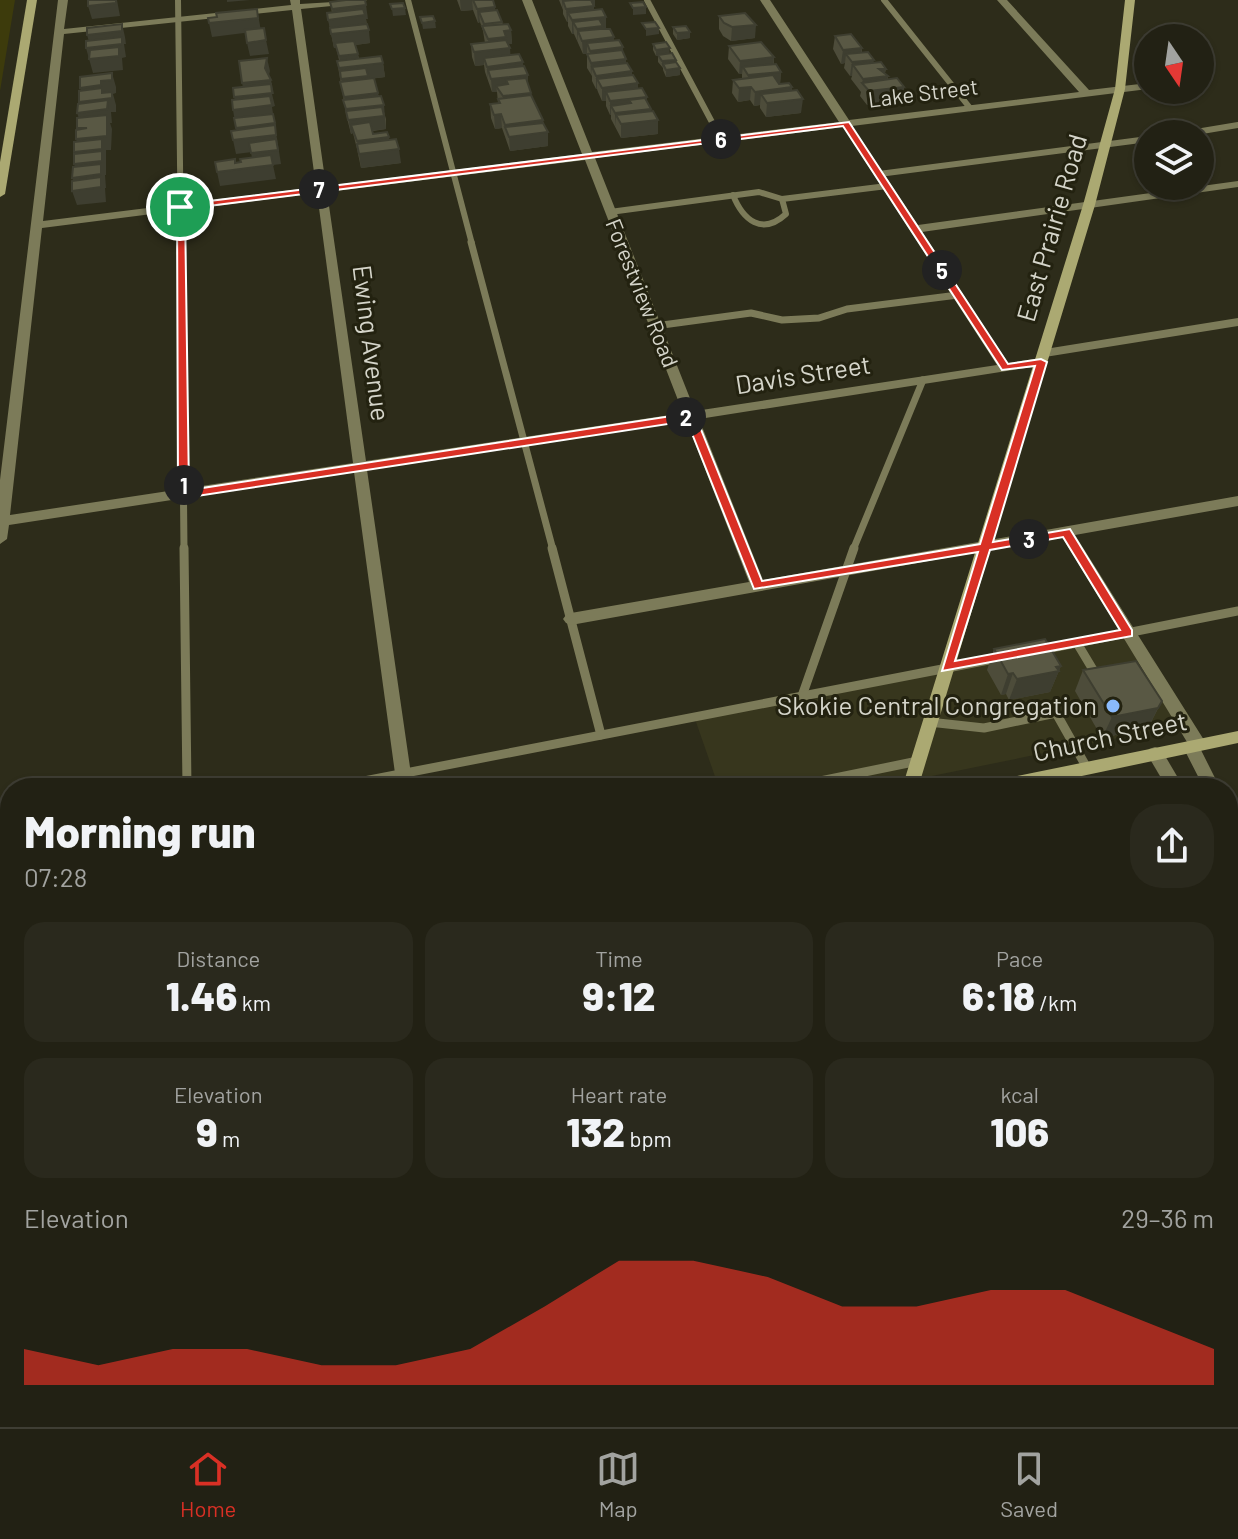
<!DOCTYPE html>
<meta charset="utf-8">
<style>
:root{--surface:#222114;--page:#2a291d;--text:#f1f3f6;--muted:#a2a3a0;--line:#3f3e34;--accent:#d93025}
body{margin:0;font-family:Barlow,sans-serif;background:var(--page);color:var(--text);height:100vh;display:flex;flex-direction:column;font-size:30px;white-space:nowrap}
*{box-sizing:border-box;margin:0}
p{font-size:26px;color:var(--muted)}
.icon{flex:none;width:44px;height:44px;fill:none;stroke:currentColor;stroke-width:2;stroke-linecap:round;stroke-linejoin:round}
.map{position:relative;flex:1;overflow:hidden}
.side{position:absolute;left:0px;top:778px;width:1238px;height:650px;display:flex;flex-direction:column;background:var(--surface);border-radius:32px 32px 0 0;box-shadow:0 2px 6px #0004,0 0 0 2px var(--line)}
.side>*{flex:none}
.needle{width:52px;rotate:167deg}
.controls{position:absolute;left:1134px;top:24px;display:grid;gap:16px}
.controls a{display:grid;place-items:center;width:80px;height:80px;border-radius:50%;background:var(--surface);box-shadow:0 2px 6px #0004,0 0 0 2px var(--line);font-size:40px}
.pin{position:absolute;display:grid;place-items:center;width:68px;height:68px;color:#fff;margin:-34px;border:4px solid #fff;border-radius:50%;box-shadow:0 2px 8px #0007}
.km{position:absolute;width:40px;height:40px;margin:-20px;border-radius:50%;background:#222;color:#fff;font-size:22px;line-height:40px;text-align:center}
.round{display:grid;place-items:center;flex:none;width:84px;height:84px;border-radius:32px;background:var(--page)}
.head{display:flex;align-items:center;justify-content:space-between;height:136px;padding:0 24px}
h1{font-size:44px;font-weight:800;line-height:60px}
.stats{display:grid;grid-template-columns:repeat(3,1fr);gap:12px;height:136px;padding:8px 24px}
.stats div{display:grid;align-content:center;border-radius:20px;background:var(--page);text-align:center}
.stats b{font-size:40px;font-weight:800}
.stats small{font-size:22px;font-weight:400}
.stats p{font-size:22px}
.chart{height:224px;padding:16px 24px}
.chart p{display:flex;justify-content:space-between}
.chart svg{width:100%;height:144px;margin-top:8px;fill:var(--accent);opacity:.7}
.dock{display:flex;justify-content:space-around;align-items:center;height:112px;border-top:2px solid var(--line);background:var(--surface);font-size:22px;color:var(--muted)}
.dock a{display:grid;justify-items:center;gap:4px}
.dock .active{color:var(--accent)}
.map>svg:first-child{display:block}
.built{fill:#37361d}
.green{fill:#3d3b0c}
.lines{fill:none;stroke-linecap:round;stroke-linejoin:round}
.lane-far3{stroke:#7c7b59;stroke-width:6}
.lane-far2{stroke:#7c7b59;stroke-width:7}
.lane-far1{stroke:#7c7b59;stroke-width:9}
.lane{stroke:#7c7b59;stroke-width:12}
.street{fill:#7c7b59;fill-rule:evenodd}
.secondary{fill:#aba972;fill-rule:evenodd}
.wall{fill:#4d4c3a}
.shaded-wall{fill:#3e3e30}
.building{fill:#595844;stroke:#3e3e30;stroke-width:2}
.route{fill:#d93025;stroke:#fff;stroke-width:2;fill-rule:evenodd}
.poi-dot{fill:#8abafc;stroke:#232210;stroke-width:3}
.labels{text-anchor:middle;stroke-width:6;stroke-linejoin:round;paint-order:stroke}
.far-street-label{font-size:22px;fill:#d5d5ca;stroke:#232210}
.street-label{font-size:26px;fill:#d5d5ca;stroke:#232210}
.poi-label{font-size:26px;fill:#d5d5ca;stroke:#232210;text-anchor:end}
</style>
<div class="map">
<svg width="1238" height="1427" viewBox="0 0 1238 1427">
<rect width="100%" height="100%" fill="#2d2c1a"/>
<!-- built -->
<path class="built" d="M1126 635 1182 725 873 788H719L695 719Z"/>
<!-- green -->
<path class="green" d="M0 0H15L0 91Z"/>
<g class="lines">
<!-- lane-far3 -->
<g class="lane-far3">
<path d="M178 0 181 244"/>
<path d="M408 0 472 244"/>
<path d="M647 0 721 139"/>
<path d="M884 0 970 108"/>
<path d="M1184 134 1238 125"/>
<path d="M879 174 1148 139"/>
<path d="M733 195C743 220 762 236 786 214L782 199"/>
<path d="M610 212 759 192 782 199 887 186"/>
</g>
<!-- lane-far2 -->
<g class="lane-far2">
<path d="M181 242 184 550"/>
<path d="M471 242 553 550"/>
<path d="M655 326 751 313 782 320 819 318 847 309 958 295"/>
<path d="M853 550 923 380"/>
</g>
<!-- lane-far1 -->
<g class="lane-far1">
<path d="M184 548 187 788"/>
<path d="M552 548 601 735"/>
<path d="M1077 643 1098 678"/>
<path d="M1041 650 1238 611"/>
<path d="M802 696 854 548"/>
<path d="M929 722 984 728 1056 713 1087 768"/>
<path d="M328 788 999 658"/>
<path d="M786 788 918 761"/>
<path d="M0 851 10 849"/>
</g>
<!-- lane -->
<g class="lane">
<path d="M0 1174 10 1172"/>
<path d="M213 1418V1427"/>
</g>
<!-- street -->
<g class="street">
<path d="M58 0H68L64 29 291 5 290 0H300V4L367 0 362 3 301 9 326 186 582 154 522 0H532L592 152 839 122 760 0H770L849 120 1079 92 997 0H1007L1089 90 1148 83V89L852 126 918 225 1238 181V187L922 232 1008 363 1041 358 1047 362 1045 365 699 419 763 580 1238 496V506L1075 535 1204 740 1206 745 1201 750 1220 788H1204L1183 747 1187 742 1062 537 571 625 566 623 563 619 566 615 571 613 749 582 686 420 367 470 413 788H397L354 472 9 525 7 539 0 544V480ZM292 10 316 187 43 221 64 34ZM843 127 997 365 695 411 595 158ZM585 160 683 413 366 461 327 192ZM317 193 353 463 10 515 42 228Z"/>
<path d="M1238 318V326L1045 357 1039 353 1045 349Z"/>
<path d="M1155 747 1161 749 1184 788H1167L1147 754 1149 749Z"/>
<path d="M1228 819 1234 821 1238 828V850L1232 848 1228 841Z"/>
<path d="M1228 867C1238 872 1238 886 1238 899 1224 894 1228 880 1228 867Z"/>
<path d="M1238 1090V1110L1228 1112V1092Z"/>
<path d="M1228 1396 1238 1403V1427H1226L1221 1418H1228Z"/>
<path d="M543 1418H565L567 1427H545Z"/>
<path d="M767 1418H789L791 1427H769Z"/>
</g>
<!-- secondary -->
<g class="secondary">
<path d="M27 0H37L5 194 0 197V162Z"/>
<path d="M1125 0H1135L1125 89 1095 205 918 788H902L1083 205 1115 89Z"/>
<path d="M1238 731V743L1025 788H985L987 783 993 781Z"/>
<path d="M10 985V1003L0 1005V987Z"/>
<path d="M700 1418H722L719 1427H697Z"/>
</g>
</g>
<!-- wall -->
<g class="wall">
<path d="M457 0H493L495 10 503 24 511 30 512 44H508L510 55 523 66 531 95 543 120 548 146 510 151 502 128 495 129 491 118 490 104 498 103 497 92H492L485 72 484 65 475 66 472 57 471 44 485 43 483 31 480 22 478 23 473 10 461 11Z"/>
<path d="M559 0H595V6H594V10L606 17V29L614 37V40L623 47V52L626 63 632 71V75L638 88 647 101 651 111 658 120V134L621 138 611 119V115H610L606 106V101H602L598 92 597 89H596L592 81V76L587 68V54H583L574 34H572L568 26V22H567L563 14V10Z"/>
<path d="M330 2 368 19H366L370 43 355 45 359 58 383 63 385 77 369 79 379 96 386 119V129L373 131V134L389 140 401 163 361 168 357 149 353 133 351 134 346 114 337 61 339 60 336 47 334 48 327 13H332Z"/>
<path d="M719 16 755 38 731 41 723 36 719 29Z"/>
<path d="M673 27 690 32V38L677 40 673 34Z"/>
<path d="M835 36 862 48V52L874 63 886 69 885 73 888 76V80L904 87 902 101 867 105 860 96 861 92 851 79 852 76H850L844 68 845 63 841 64 833 49Z"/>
<path d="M653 44 669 54 680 68V75L666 77 663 70V68L658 62V56H656L653 50Z"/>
<path d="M729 46 774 57V64L781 72 780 84 792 87V91L801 113 766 117 760 108V105L754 106 750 100 738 102 732 93 733 80 742 78V74H739L728 59Z"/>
<path d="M994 649 1061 666 1050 692 1009 700 1006 694 1001 695 987 670Z"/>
<path d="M1083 670 1162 701 1148 728 1102 738 1075 691Z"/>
</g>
<!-- shaded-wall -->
<g class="shaded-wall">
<path d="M117 0 120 16 92 19 88 6Z"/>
<path d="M227 0H250L227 2Z"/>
<path d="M460 0H472L473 10 461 11Z"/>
<path d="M562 0H595V6H594V18L606 17V30L614 37V48L623 47V59H626V72L632 71V84L638 83V97L606 92V101H602V88L597 79V89H596V76L592 67 591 76 590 51 587 43V54H583L582 41 578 33 577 43V29L573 22 574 34H572V20L568 13V22H567L566 9 563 1V10Z"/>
<path d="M366 5 368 19H366L367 28 331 33 328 20 334 19 332 9Z"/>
<path d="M495 7 496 21 479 12 480 22 478 23 477 9Z"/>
<path d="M646 7V14L633 15V8Z"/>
<path d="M405 8 406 15 393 16 392 9Z"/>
<path d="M257 9 261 31 212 37 209 23Z"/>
<path d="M435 21 436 28 423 29 422 23Z"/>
<path d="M122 24 125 37 126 44H124L126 57 122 58 123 70 93 73 86 48H91L87 35Z"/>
<path d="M756 25 755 38 731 41 732 27Z"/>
<path d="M659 28V34L646 36V29Z"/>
<path d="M369 30 370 43 334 48 331 34Z"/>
<path d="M511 30 512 44H507L510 48 511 62 484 58V65L475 66 474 52 489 51 488 39 504 31Z"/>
<path d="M690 32V38L677 40V33Z"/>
<path d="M266 40 269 54 250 56 247 43Z"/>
<path d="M670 48 669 55 656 56V50Z"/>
<path d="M862 48 860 61 846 54 845 63 841 64 843 50Z"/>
<path d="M358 54 360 66 383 63 385 77 369 79 344 93 339 68H341L339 56Z"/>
<path d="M774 57 773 70 743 67 742 74H739L740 61Z"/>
<path d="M267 58 270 71 268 80H271L274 94H272L275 106 272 107 281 164 273 165 276 179 220 186 217 172 254 167 251 153 278 149 236 154 233 140H238L233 110 237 109 234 97 245 96 242 83 265 68Z"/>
<path d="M676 60 675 66 663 64 662 68V61Z"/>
<path d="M874 60 872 74 853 65 852 76H850L852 62Z"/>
<path d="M523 62 524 75H528V88L508 84 506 80 507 91 496 86 497 92H492L491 79 488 70V80L487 67Z"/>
<path d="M680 68V75L666 77V70Z"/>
<path d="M879 69H886L884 76H888L886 89 904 87 902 101 867 105 869 91 862 83 863 79Z"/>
<path d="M781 72 780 85 751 89 750 100 738 102 739 88 747 87 748 75Z"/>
<path d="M112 73 116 87V93L113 94 116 105V112H111L112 123H110L112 129 111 150H106V175H105L106 188H105L106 202 77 205 72 191 77 190 72 178 78 177 74 164H78L74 152 80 151 76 139 82 127 77 113 82 112 79 102 84 101 80 88 101 81Z"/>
<path d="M792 87 791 100 803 99 801 113 766 117 767 103 761 94 760 105 754 106 755 92Z"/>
<path d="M378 93 380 105H384L386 129 354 133 351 125 353 133 351 134 344 97Z"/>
<path d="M531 93 532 106 504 110 503 96Z"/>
<path d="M647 97V110L651 109 650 121 658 120V134L621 138V124L616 115 615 127V113L611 106V115H610V101Z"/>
<path d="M501 114 502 128 495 129 494 115Z"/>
<path d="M543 120 544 133 548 132V146L510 151 509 137 505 125Z"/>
<path d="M389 137 391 150 399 149 401 163 361 168 357 141Z"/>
<path d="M1061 666 1050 692 1009 700 1017 679Z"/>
<path d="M1013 673 1006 694 1001 695 1008 674Z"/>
<path d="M1158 708 1148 728 1102 738 1112 717Z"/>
</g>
<!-- building -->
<g class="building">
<path d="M88 0H116V3L88 6Z"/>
<path d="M346 0H365L366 5 332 9 330 2Z"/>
<path d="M473 0H493L495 7 477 9Z"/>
<path d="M574 0H591L594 6 566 9 563 1Z"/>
<path d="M643 2 646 7 633 8 630 3Z"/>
<path d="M403 3 405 8 392 9 390 4Z"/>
<path d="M257 9 258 18 209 23 208 18 217 17 216 13Z"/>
<path d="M363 9 365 15 328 20 327 13Z"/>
<path d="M602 9 606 17 572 20 568 13Z"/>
<path d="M497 10 502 22 484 24 479 12Z"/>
<path d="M745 13 756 25 732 27 724 23 719 16Z"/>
<path d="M433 16 435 21 422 23 420 17Z"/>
<path d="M599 19 603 26 577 29 573 22Z"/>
<path d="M655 22 659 28 646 29 642 23Z"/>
<path d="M122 24V31L87 35V28Z"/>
<path d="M367 24 369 30 331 34 330 28Z"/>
<path d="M508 24 511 30 504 31 506 37 488 39 482 26Z"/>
<path d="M686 26 690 32 677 33 673 27Z"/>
<path d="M264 28 266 40 247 43 245 30Z"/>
<path d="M600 29H610L614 37 582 41 578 31Z"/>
<path d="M851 34 862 48 843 50 835 36Z"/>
<path d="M122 37V44L86 48V41Z"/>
<path d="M506 40 510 48 474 52 471 44Z"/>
<path d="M619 40 623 47 590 51 587 43Z"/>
<path d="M354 41 358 54 339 56 335 43Z"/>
<path d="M666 42 670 48 656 50 653 44Z"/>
<path d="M761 42 774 57 740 61 729 46Z"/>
<path d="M119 47V56L89 59 90 50Z"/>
<path d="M622 50 626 59 591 63 587 54Z"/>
<path d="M868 52 874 60 852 62 846 54Z"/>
<path d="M672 53 676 60 662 61 658 55Z"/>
<path d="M519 54 523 62 487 67 484 58Z"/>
<path d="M381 56 383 63 339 68 337 61Z"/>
<path d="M267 58 265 68 271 80 242 83 239 61Z"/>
<path d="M676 62 680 68 666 70 663 64Z"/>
<path d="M881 62 886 69H879L888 76 863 79 853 65Z"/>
<path d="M627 63 632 71 596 76 592 67Z"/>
<path d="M776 64 781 72 748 75 743 67Z"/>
<path d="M524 66 528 75 491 79 488 70Z"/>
<path d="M366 68 368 76 341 79 340 71Z"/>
<path d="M112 73V80L101 81V85L80 88V77Z"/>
<path d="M633 75 638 83 602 88 597 79Z"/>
<path d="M773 75 779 84 789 83 792 87 755 92 751 87 739 88 733 80Z"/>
<path d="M374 78 378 93 344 97 340 82Z"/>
<path d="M526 78 531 93 503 96 496 86 508 84 506 80Z"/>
<path d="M897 78 904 87 869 91 862 83Z"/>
<path d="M271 84 272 93 234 97 233 88Z"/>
<path d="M102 88V93L112 92V98L79 102V91Z"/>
<path d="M642 88 647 97 610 101 606 92Z"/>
<path d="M797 90 803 99 767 103 761 94Z"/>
<path d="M531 95 543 120 505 125 501 114 494 115 490 104 500 103 498 99Z"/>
<path d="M270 96 272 105 233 110 232 100Z"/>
<path d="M381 96 384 105 346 109 343 100Z"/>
<path d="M645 98 651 109 615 113 611 106 631 103 629 100Z"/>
<path d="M108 100 107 109 77 113 78 104Z"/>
<path d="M382 107 384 116 348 120 346 111Z"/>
<path d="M653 111 658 120 621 124 616 115Z"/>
<path d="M273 114 275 123 236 128 234 118Z"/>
<path d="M107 115V136L76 139V130L87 128H77V118Z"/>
<path d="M370 122 373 134 387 132 389 137 357 141 351 125Z"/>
<path d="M543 123 548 132 509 137 505 127Z"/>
<path d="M275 125 276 135 233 140 231 131Z"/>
<path d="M102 139V149L74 152V142Z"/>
<path d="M276 139 278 150 251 153 249 143Z"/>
<path d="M396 139 399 149 359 154 357 144Z"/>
<path d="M102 151V161L74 164V154Z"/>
<path d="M271 155 273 165 217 172 215 162 235 159V163L241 162 240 159Z"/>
<path d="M101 164V174L72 178 73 167Z"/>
<path d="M101 177V187L72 191V181Z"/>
<path d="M1045 639 1061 666 1056 667 1059 671 1017 679 1013 673 1008 674 994 649Z"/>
<path d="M1136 661 1162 701 1158 708 1112 717 1083 670Z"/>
</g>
<!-- route -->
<path class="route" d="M849 122 1008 364 1041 359 1047 362 993 542 1070 529 1132 630V636L942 671 978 552 754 589 687 421 184 498 178 494 177 205ZM843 126 1002 370 1035 366 980 544 762 581 696 417 691 413 189 490 185 209ZM1063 537 1120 630 955 661 990 550Z"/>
<!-- markers -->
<circle class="poi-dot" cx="1113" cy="706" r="8"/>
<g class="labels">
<!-- far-street labels -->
<g class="far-street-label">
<text transform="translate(923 93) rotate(-7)" y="8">Lake Street</text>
<text transform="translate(642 293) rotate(68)" y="8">Forestview Road</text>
</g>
<!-- street labels -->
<g class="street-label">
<text transform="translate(1052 228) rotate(-74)" y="9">East Prairie Road</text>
<text transform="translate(371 343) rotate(83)" y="9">Ewing Avenue</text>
<text transform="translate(803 375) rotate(-9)" y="9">Davis Street</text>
<text transform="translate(1110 737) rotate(-12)" y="9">Church Street</text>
</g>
<!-- poi labels -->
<g class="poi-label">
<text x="1097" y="715">Skokie Central Congregation</text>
</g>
</g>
</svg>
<div class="controls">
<a><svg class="needle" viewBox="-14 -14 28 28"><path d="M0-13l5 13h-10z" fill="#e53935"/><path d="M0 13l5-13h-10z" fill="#a2a3a0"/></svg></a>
<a><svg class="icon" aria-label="layers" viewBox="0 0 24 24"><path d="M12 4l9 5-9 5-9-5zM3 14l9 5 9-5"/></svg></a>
</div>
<div class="pin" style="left:180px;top:207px;background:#1e9e55"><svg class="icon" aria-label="arrive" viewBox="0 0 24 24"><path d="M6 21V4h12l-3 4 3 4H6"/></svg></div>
<b class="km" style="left:184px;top:485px">1</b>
<b class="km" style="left:686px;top:417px">2</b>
<b class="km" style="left:1029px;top:539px">3</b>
<b class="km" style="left:942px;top:270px">5</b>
<b class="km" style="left:721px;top:139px">6</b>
<b class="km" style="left:319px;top:189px">7</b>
<section class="side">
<div class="head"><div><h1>Morning run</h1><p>07:28</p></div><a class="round"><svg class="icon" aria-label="share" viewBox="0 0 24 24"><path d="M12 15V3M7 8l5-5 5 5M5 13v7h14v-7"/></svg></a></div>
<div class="stats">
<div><p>Distance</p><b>1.46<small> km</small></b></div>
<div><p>Time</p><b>9:12</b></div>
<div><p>Pace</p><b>6:18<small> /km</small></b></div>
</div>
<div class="stats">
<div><p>Elevation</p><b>9<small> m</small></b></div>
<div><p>Heart rate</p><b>132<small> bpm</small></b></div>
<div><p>kcal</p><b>106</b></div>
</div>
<div class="chart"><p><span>Elevation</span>29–36 m</p>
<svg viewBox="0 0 160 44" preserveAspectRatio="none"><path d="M0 44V33L10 38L20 33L30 33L40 38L50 38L60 33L70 20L80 6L90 6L100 11L110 20L120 20L130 15L140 15L150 24L160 33V44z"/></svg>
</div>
</section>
</div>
<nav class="dock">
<a class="active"><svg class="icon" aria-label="home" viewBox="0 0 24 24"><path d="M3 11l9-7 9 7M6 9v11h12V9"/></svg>Home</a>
<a><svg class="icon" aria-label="map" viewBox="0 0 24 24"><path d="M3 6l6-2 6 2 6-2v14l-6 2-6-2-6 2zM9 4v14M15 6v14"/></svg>Map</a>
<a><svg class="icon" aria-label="saved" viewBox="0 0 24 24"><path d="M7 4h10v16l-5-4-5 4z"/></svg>Saved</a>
</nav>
